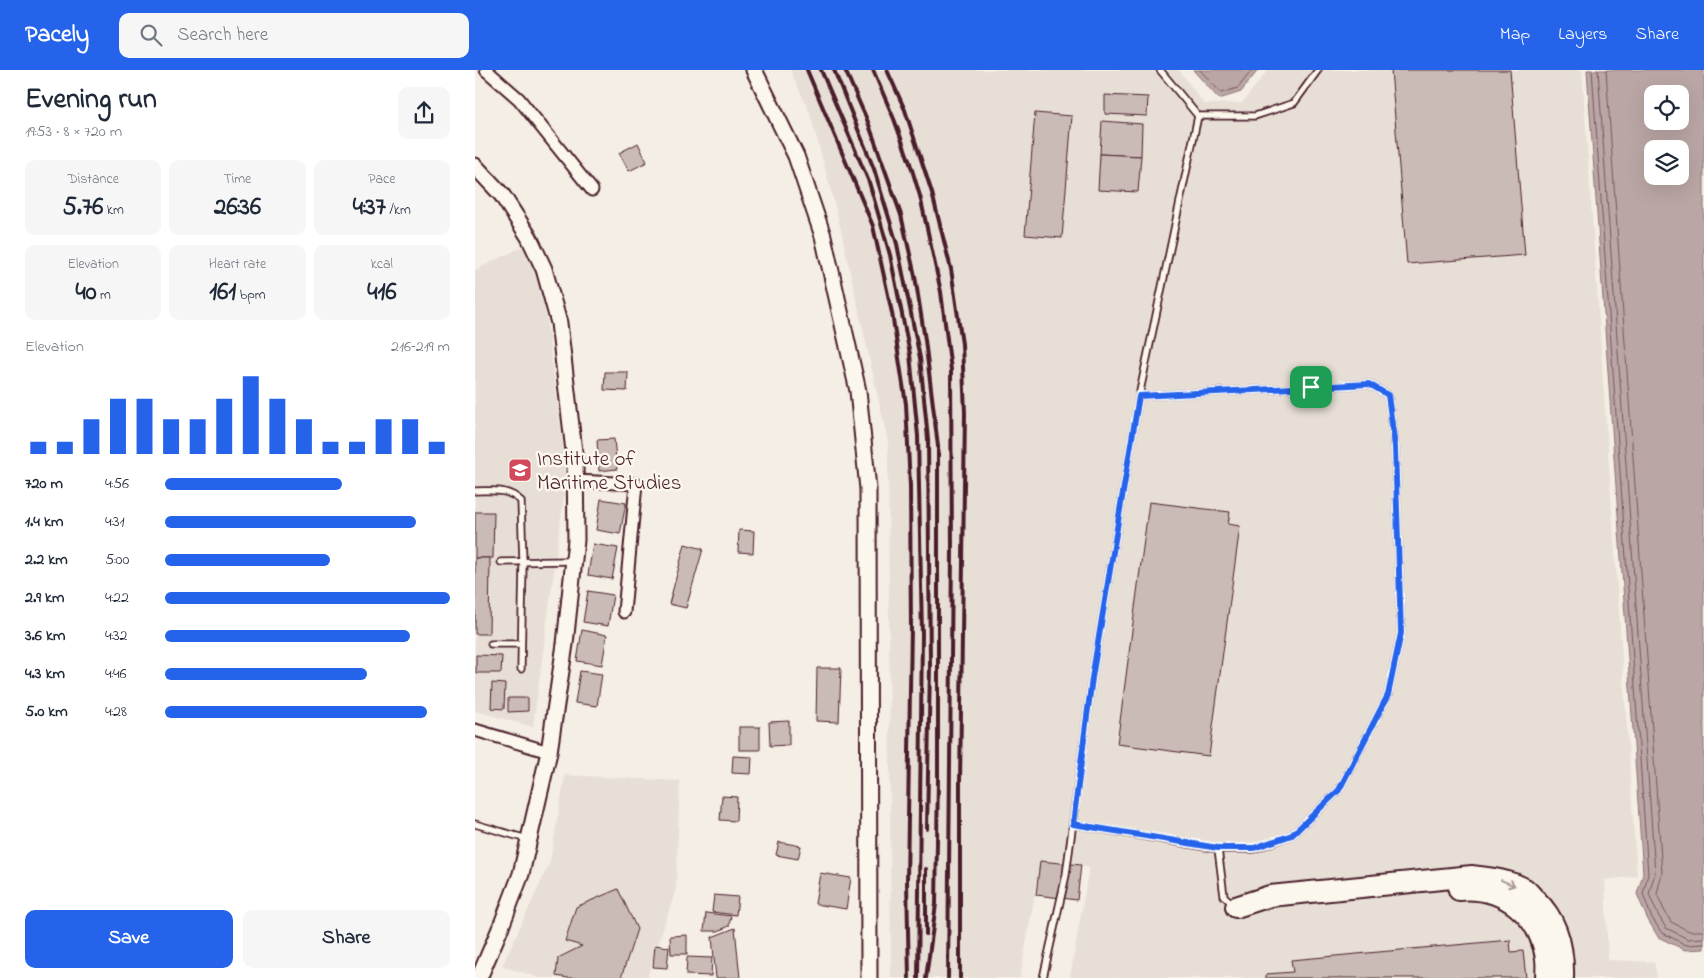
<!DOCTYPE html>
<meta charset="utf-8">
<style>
:root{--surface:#fff;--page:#f6f6f7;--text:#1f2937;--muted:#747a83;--accent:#2563eb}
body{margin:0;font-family:"Indie Flower",sans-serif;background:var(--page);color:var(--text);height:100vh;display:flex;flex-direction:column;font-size:19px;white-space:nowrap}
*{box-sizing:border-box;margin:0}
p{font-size:16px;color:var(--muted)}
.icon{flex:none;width:28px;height:28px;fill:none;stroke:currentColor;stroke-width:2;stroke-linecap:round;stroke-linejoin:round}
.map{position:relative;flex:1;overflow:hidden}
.side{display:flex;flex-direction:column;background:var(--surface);width:475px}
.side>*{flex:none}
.tools{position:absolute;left:1169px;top:15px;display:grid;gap:10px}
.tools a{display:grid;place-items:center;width:45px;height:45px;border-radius:10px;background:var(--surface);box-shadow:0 5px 20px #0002;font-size:25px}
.pin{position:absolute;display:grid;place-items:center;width:42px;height:42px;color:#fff;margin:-21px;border-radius:10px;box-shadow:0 2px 8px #0006}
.round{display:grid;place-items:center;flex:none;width:52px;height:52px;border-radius:10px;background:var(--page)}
.headline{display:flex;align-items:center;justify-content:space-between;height:85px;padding:0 25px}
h1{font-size:28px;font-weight:700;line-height:38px}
.stats{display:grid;grid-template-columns:repeat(3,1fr);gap:8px;height:85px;padding:5px 25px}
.stats div{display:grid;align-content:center;border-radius:10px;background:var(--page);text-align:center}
.stats b{font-size:25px;font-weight:700}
.stats small{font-size:14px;font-weight:400}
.stats p{font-size:14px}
.chart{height:140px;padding:10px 25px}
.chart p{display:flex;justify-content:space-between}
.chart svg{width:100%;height:90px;margin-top:5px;stroke:var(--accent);stroke-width:6}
.primary-button{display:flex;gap:10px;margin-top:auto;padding:10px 25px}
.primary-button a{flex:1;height:58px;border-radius:10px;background:var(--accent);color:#fff;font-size:20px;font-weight:700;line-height:58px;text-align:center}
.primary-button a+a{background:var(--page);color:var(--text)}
ul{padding:0 25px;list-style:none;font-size:16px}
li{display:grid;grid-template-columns:80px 60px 1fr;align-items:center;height:38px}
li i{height:12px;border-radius:6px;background:var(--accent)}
header{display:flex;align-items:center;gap:30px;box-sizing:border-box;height:70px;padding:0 25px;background:var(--accent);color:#fff}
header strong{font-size:24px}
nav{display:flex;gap:28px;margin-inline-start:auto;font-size:18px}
.search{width:350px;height:45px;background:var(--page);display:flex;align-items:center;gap:12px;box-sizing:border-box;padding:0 18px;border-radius:10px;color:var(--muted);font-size:19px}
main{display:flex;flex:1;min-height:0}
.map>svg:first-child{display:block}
.built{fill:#e7dfd6}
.water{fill:#baa7a5;stroke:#8d7174;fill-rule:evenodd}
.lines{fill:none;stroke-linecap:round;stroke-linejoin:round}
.shore{stroke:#77555c;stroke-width:1}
.building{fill:#cabbb6;stroke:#4a1f2b}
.lane-casing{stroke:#4a1f2b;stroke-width:9}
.street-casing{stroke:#4a1f2b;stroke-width:15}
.secondary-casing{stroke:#4a1f2b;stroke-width:19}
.highway-casing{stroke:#4a1f2b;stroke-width:24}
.lane{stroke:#fbf7ec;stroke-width:5.5}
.street{stroke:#fbf7ec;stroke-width:11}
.secondary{stroke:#fbf7ec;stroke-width:15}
.highway{stroke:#fbf7ec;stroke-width:20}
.rail{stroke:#4a1f2b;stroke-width:4}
.oneway{stroke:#ab9695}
.route-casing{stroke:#fff;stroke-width:10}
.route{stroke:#2563eb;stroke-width:6}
.labels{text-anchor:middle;stroke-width:5;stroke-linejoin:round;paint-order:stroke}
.poi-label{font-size:21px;fill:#4a1f2b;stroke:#fbf7ec;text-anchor:start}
</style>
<header>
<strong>Pacely</strong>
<div class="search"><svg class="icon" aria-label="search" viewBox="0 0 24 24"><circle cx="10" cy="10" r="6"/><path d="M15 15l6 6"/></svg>Search here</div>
<nav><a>Map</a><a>Layers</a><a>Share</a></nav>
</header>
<main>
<section class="side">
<div class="headline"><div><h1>Evening run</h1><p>19:53 · 8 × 720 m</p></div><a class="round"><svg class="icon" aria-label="share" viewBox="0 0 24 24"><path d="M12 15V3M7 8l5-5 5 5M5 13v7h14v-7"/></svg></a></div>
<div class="stats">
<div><p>Distance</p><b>5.76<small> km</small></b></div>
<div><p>Time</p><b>26:36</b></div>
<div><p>Pace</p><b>4:37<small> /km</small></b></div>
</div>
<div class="stats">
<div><p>Elevation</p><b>40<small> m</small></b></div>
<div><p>Heart rate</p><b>161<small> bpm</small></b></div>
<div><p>kcal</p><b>416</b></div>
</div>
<div class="chart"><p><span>Elevation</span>216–219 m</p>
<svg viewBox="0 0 160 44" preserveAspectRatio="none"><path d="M5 44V38M15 44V38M25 44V27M35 44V17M45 44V17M55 44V27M65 44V27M75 44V17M85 44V6M95 44V17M105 44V27M115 44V38M125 44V38M135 44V27M145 44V27M155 44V38"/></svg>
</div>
<ul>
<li><b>720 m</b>4:56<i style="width:62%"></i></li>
<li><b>1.4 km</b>4:31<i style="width:88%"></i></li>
<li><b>2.2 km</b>5:00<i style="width:58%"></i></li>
<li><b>2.9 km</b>4:22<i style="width:100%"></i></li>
<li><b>3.6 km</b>4:32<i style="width:86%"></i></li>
<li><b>4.3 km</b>4:46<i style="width:71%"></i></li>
<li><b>5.0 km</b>4:28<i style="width:92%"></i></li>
</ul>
<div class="primary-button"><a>Save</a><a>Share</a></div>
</section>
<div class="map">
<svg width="1229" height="908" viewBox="0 0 1229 908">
<rect width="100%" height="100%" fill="#f4eee4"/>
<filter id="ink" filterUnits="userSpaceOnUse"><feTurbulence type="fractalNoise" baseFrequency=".02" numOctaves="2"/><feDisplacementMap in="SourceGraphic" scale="10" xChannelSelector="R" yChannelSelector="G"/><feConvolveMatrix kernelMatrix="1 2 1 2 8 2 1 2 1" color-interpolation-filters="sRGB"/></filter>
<g filter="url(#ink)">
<!-- built -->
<g class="built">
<path d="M315 0H704L729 34 767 33 793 0H1107L1162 806 1130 810 1133 890 1179 892 1182 908H595L614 797 565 795 545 908H416L413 372 363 147 335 43Z"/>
<path d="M53 174 66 207 89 383 90 418 58 657 0 641V200Z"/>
<path d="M90 705 205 711 201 819 172 908H65L27 896 75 792Z"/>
</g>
<!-- water -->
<g class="water">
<path d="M718 0H783L766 22 744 29Z"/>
<path d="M1112 0H1229V879L1210 880 1183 867 1172 848 1162 824 1168 804ZM1178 24H1205V51H1178ZM1178 79H1205V106H1178Z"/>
</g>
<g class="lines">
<!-- shore -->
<g class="shore">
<path d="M725 0 746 23 763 18 777 0"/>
<path d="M1117 0 1173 804 1168 824 1176 846 1186 862 1211 875 1229 874"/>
<path d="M1123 0 1180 803 1174 824 1182 843 1191 858 1213 869 1229 868"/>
<path d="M1131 0 1187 803 1182 824 1189 840 1196 852 1214 861H1229"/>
</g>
</g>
<!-- building -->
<g class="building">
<path d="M916 0H1035L1050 185 932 194Z"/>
<path d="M630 25 673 27 672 46 630 44Z"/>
<path d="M560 43 597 46 587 168 550 165Z"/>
<path d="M627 51 667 54 666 86 625 84Z"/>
<path d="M163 73 172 92 154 101 144 83Z"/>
<path d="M625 84 666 86 663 122 623 120Z"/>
<path d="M130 302H153L152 321 129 320Z"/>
<path d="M139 369 142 399 124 401 122 370Z"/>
<path d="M126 429 151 433 145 464 121 460Z"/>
<path d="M674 432 755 442 753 454 765 456 734 686 642 674Z"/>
<path d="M0 442H19L18 488H0Z"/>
<path d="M264 460 279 461 278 483 263 482Z"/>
<path d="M118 474 143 478 137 509 113 505Z"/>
<path d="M210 474 228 479 211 538 194 534Z"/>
<path d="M0 488H15L14 564H0Z"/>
<path d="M113 521 138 525 133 556 108 552Z"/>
<path d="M107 560 132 565 127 595 102 591Z"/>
<path d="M1 585 27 586 26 603H1Z"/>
<path d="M342 598H366L364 652 341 651Z"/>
<path d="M105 601 127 604 122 636 100 633Z"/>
<path d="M17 613 30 614 29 639 16 638Z"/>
<path d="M33 628H53V641L33 642Z"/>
<path d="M314 651V675L295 676 294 652Z"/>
<rect x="264" y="657" width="21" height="23"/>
<path d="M258 686 277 687 276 704 257 703Z"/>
<path d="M247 726 262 727 261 751 245 750Z"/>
<path d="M304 772 326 776 323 789 301 785Z"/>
<path d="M565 791 606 795 602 830 561 825Z"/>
<path d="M345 803 376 808 371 839 340 834Z"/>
<path d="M143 819 162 859 146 908H93L81 906 83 888 107 876 90 871 101 837Z"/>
<path d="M239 825 263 827 261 845 237 842Z"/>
<path d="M231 843 256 846 254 856 243 861H229Z"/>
<path d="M260 858 265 908H241L237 867Z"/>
<path d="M212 865V884H196L195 866Z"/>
<path d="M1035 870 1036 882 1048 881 1051 908H791V904L818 902 816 890Z"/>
<path d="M180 875 194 877 192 898 178 897Z"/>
<path d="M212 887 237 888 236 906 211 905Z"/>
</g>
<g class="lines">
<!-- lane casing -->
<g class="lane-casing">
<g id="lane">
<path d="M723 46H780L819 33 843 0"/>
<path d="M0 421C18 421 32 418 46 431L48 492 46 599"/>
<path d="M26 492 97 491"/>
<path d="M16 574H46"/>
<path d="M0 754 52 769"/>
<path d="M598 754 743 779H779L817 765 864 720 913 625 926 563 920 377 913 325 894 314 664 326"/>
<path d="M743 779 749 826 758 834"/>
<path d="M568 908 591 805 617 608 664 326 723 46 685 0"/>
</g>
</g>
<!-- street casing -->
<g class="street-casing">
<g id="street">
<path d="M11 0 44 29 117 120"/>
<path d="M101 411 161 414 149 542"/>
<path d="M0 660 74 682"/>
</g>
</g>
<!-- secondary casing -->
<g class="secondary-casing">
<g id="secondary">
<path d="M279 0 321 86 348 166 383 321 393 419 394 908"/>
<path d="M0 96 27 125 54 167 69 199 84 253 100 390 101 470 90 574 74 682 46 804 27 854 4 908"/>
</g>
</g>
<!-- highway casing -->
<g class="highway-casing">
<g id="highway">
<path d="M984 820C1028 816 1065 844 1071 889 1072 895 1071 902 1071 908"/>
<path d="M761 837 795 826 997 806C1015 808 1034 810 1050 819 1054 822 1057 827 1061 830 1083 851 1089 878 1088 908"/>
</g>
</g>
<!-- lane -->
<use href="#lane" class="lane"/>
<!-- street -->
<use href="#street" class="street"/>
<!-- secondary -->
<use href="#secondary" class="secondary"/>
<!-- highway -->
<use href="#highway" class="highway"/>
<!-- rail -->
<g class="rail">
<path d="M332 0 398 156 417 243 431 334 435 416 436 556 432 812 434 908"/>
<path d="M346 0 394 112 415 185 435 284 443 366 447 565 443 908"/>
<path d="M359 0 399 99 422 174 445 288 453 369 455 595 452 759"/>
<path d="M370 0 393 52 426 145 440 206 450 270 463 376V709L461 834 451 908"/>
<path d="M398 0 419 49 435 93 445 126 466 222 476 300 477 481 473 908"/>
<path d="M412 0 430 40 457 123 476 199 487 274 490 343 485 713V908"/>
<path d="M451 864V799"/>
</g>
</g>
<!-- one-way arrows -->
<defs><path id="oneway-shaft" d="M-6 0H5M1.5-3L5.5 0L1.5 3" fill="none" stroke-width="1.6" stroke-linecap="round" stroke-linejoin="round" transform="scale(1.25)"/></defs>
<use class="oneway" href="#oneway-shaft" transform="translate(1033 813) rotate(22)"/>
</g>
<g class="lines" filter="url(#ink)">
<!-- route casing -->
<g class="route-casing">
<path id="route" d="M894 314 913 325 920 377 926 563 913 625 864 720 817 765 779 778H743L598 754 617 608 664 326Z"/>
</g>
<!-- route -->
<use href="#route" class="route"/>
</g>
<!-- icons -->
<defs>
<g id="university-square" transform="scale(1.25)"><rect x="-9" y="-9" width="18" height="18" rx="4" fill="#d1495b" stroke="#fbf7ec"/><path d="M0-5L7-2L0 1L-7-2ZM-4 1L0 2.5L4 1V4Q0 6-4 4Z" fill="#fff"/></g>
</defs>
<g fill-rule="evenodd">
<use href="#university-square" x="45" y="400"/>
</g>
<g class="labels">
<!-- poi labels -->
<g class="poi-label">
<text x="62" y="395">Institute of<tspan x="62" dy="24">Maritime Studies</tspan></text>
</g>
</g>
</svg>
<div class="tools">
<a><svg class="icon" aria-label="locate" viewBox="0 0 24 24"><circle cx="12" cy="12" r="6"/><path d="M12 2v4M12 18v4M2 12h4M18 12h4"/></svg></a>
<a><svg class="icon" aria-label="layers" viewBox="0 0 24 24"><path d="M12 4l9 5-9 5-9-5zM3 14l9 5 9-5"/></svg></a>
</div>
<div class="pin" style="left:836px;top:317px;background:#1e9e55"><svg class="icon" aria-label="arrive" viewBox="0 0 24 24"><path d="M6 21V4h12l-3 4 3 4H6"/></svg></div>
</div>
</main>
